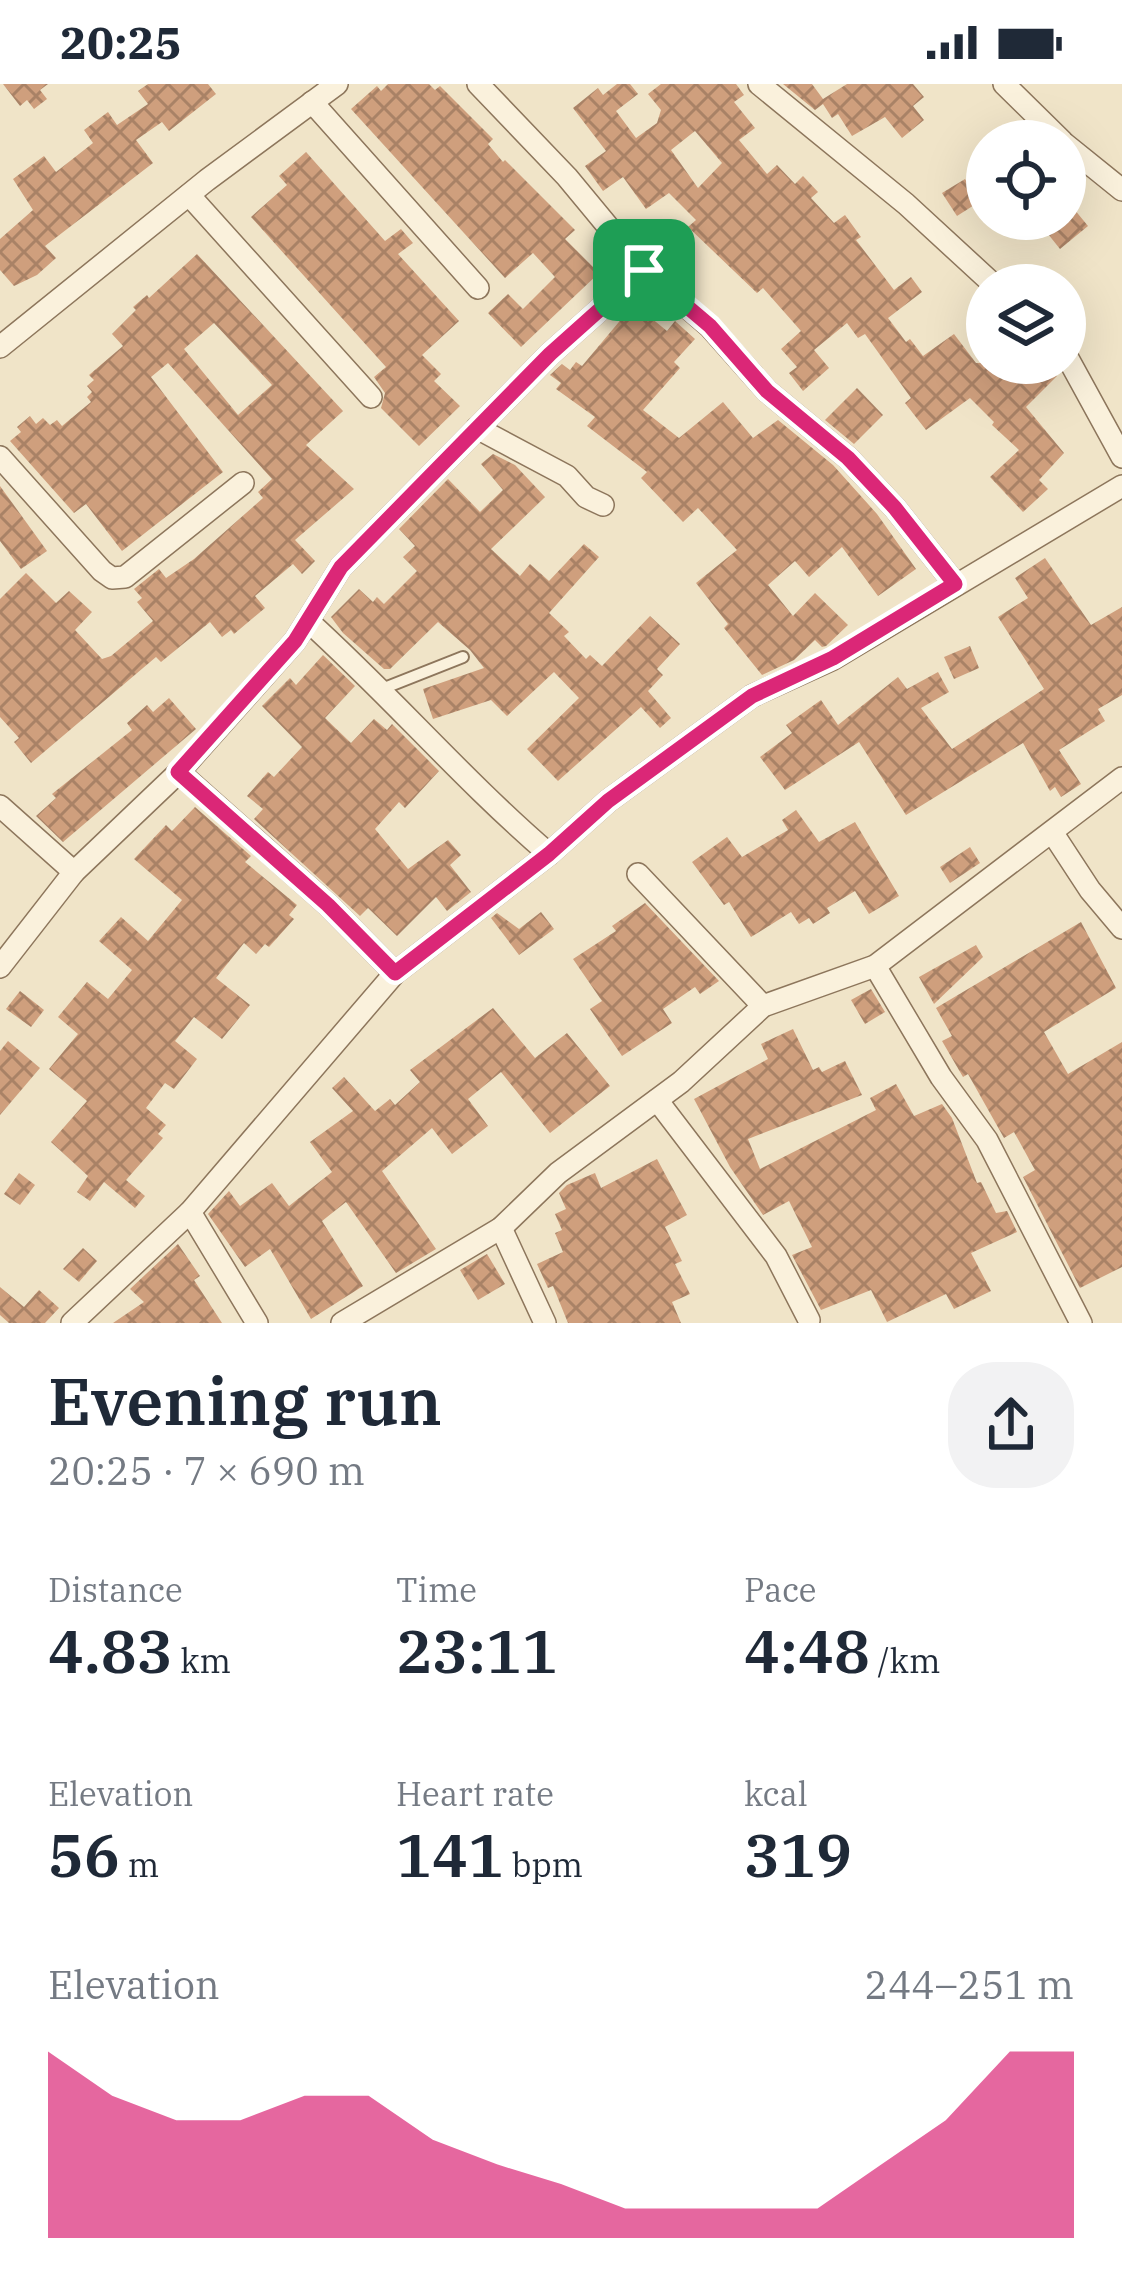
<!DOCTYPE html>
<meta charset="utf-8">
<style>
:root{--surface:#fff;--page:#f2f2f3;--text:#1f2937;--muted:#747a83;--accent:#db2777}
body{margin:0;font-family:"IBM Plex Serif",serif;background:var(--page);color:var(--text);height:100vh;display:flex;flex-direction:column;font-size:45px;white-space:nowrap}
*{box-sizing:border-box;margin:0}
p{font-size:39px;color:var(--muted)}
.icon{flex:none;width:66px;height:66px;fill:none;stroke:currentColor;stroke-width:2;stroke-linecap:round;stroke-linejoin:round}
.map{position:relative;height:1239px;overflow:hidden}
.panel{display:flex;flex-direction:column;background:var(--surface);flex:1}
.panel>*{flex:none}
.fabs{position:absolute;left:966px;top:36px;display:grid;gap:24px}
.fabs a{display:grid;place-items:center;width:120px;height:120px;border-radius:50%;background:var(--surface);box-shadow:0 12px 48px #0002;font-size:60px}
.pin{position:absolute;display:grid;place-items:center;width:102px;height:102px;color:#fff;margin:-51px;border-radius:24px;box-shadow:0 6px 18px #0006}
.round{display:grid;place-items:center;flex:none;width:126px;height:126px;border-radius:48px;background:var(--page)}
.summary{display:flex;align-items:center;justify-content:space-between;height:204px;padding:0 48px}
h1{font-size:66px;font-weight:600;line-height:90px}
.figures{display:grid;grid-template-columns:repeat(3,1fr);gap:18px;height:204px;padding:12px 48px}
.figures div{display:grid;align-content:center}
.figures b{font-size:60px;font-weight:600}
.figures small{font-size:33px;font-weight:400}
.figures p{font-size:33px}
.chart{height:336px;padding:24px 48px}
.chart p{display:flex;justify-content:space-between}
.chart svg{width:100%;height:216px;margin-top:12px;fill:var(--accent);opacity:.7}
.status{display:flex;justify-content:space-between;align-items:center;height:84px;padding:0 60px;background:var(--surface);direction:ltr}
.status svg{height:33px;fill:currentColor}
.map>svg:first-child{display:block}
.building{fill:url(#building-cross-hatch);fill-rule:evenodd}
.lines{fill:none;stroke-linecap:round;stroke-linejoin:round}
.service-casing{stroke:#8d765c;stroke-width:14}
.minor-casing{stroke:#8d765c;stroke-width:24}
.service{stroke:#faf1dc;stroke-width:10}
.minor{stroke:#faf1dc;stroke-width:21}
.route-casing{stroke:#fff;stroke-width:24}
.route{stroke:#db2777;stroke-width:15}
</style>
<div class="status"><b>20:25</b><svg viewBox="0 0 49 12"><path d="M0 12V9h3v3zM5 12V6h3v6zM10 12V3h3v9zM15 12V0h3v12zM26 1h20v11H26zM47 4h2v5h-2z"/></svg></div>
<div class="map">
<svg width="1122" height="1239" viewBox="0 0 1122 1239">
<defs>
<pattern id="building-cross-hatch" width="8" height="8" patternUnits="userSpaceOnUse" patternTransform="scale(3)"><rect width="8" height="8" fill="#cf9f7d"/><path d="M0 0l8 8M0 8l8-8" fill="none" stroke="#a98266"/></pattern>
</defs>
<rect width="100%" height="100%" fill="#f0e4c8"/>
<!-- building -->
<g class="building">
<path d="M3 0H48L40 6 47 15 34 25 27 16 20 22Z"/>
<path d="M148 0H208L216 10 169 47 162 38 136 56 153 79 45 162 56 174 37 191 14 202 0 186V155L33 126 13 95 44 72 56 88 93 59 84 46 108 28 117 41 148 20 138 7Z"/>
<path d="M388 0H429L435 6 440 2 493 55 488 60 503 78 505 76 575 146 565 155 599 189 521 263 488 229 508 210 523 225 555 193 533 169 505 194 351 25 377 2 381 7Z"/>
<path d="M617 0H630L638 10 616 27 636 54 657 39 661 26 648 10 661 0H736L744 11 734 18 755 44 739 56 767 90 777 81 795 100 803 92 818 108 811 114 834 139 845 131 861 153 856 156 894 206 911 193 922 208 888 234 906 258 910 255 923 272 954 250 976 279H1044L1057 292 1026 323 1064 369 1039 396 1048 405 1023 428 990 393 1019 366 992 341 994 338 970 314 926 346 905 319 911 314 865 250 858 254 847 239 814 266 829 284 803 307 789 289 797 283 781 265 801 247 763 204 757 209 688 143 696 136 669 109 646 125 623 93 603 107 585 82 606 67 573 24 598 4 603 11ZM695 47 722 79 698 104 671 66Z"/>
<path d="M783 0H812L823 15 847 0H913L924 13 913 22 924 36 902 54 885 33 852 52 838 30 832 34 823 20 815 26Z"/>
<path d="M306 68 385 157 401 145 413 159 398 170 459 237 422 271 441 290 434 297 460 322 419 362 381 324 385 309 374 293 386 283 251 133 287 101 279 92Z"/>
<path d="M965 95 979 118 957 132 942 109Z"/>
<path d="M1065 114 1088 142 1060 165 1036 135H1065Z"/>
<path d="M197 170 343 327 306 361 354 405 295 456 315 477 302 490 293 480 255 512 265 524 234 550 231 546 222 553 210 538 161 578 156 573 31 679 14 658 19 654 0 633V515L26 489 56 519 69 507 92 528 75 546 102 575 111 572 153 537 137 518 142 514 134 505 159 485 166 494 194 475 263 414 258 408 272 395 168 279 151 293 223 388 122 467 86 420 74 429 10 357 21 348 17 343 30 332 36 340 43 334 50 341 57 336 62 342 91 318 87 313 92 308 87 302 94 296 89 291 123 262 112 250 136 226 133 223 147 211 149 214ZM214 239 272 301 238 331 184 265Z"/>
<path d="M634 220 667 247 675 237 695 255 674 278 680 284 643 326 679 354 723 318 753 354 778 336 833 381 877 430 916 485 878 512 842 463 809 493 795 477 768 501 793 532 815 509 848 541 826 562 822 563 815 556 794 576 762 591 724 544 728 540 696 499 737 466 698 424 683 438 641 394 647 388 587 342 595 333 556 305 561 299 550 291 562 280 570 286 576 278 582 282Z"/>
<path d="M857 304 883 331 854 360 825 336Z"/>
<path d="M493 370 515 381 545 413 491 465 520 492 530 480 549 497 584 460 599 473 549 529 569 548 564 552 586 575 590 571 602 582 650 532 680 560 657 585 663 591 648 607 671 634 660 644 641 623 558 697 527 665 579 614 554 588 507 632 491 616 433 635 423 605 484 584 470 566 438 538 390 585H384L343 549 331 533 359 505 373 518 377 513 384 520 417 487 403 473 415 462 399 445 448 395 480 428 503 406 481 380Z"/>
<path d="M0 402 47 467 21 485 0 457Z"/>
<path d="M1045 474 1091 541 1122 523V611L1098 625 1105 637 1059 666 1081 700 1061 713 1055 703 1050 707 1023 659 906 731 859 658 785 706 760 673 792 649 786 641 821 616 838 641 898 593 907 605 938 588 949 608 921 624 952 665 1044 605 998 533 1028 514 1015 494Z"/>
<path d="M970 562 979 584 954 595 944 573Z"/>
<path d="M323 571 355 602 325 634 351 659 374 635 387 646 392 640 439 687 405 724 399 718 375 745 408 785 448 756 461 771 450 781 471 808 447 827 436 813 397 852 368 824 360 832 254 735 263 725 247 712 268 688 274 693 302 663 262 622 290 594 296 601Z"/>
<path d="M169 614 196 645 63 758 36 732 56 714 52 710 132 646 127 639 147 621 153 628Z"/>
<path d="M195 723 251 772 245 778 297 821 289 831 294 835 269 863 265 860 256 870 244 859 216 894 250 921 222 955 194 933 175 957 197 975 174 1005 165 999 146 1024 166 1041 158 1050 163 1054 126 1096 145 1112 135 1124 104 1098 90 1117 77 1108 88 1092 51 1058 87 1017 49 985 78 950 58 933 87 898 108 915 132 886 99 857 121 833 148 857 182 816 134 775 166 741 172 747Z"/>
<path d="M796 726 819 758 855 738 899 812 869 830 855 807 827 824 830 829 813 840 809 834 799 840 791 828 751 853 729 818 724 821 692 778 727 753 742 773 788 746 782 736Z"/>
<path d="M970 763 980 779 950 799 940 783Z"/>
<path d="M645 819 719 897 700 910 695 903 663 925 672 939 622 972 590 925 602 917 573 875 616 847 612 842Z"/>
<path d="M541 828 554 845 519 871 491 834 497 829 519 845Z"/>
<path d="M1081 838 1116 904 1044 948 1068 990 1122 958V1183L1080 1204 1023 1093 1035 1086 1014 1048 1004 1054 968 990 963 993 942 957 952 952 936 924Z"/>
<path d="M976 861 983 873 934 920 919 893Z"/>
<path d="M871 905 885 928 865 940 851 916Z"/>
<path d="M20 907 44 926 31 943 6 925Z"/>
<path d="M493 924 535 974 567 949 610 1002 550 1049 501 988 468 1015 488 1042 452 1070 432 1044 382 1087 436 1165 396 1189 346 1118 322 1137 363 1202 311 1235 270 1165 245 1183 208 1130 229 1107 240 1122 272 1099 289 1122 332 1088 310 1058 353 1027 332 1004 344 993 375 1027 390 1015 395 1021 420 998 410 986Z"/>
<path d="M793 945 813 986 819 983 822 988 845 977 862 1011 748 1055 760 1085 876 1026 870 1014 896 1000 914 1032 942 1020 952 1034 977 1099 981 1098 996 1129 1007 1127 1017 1148 971 1169 991 1207 954 1225 946 1210 887 1238 871 1206 821 1226 792 1171 812 1163 789 1117 763 1131 730 1083 694 1015 768 975 761 960Z"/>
<path d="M8 957 40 984 0 1031V967Z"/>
<path d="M657 1075 687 1131 665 1143 682 1177 675 1180 690 1210 672 1218 681 1239H568L553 1202 548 1204 537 1180 563 1168 555 1149 562 1146 555 1130 566 1125 559 1109 567 1101 595 1089 601 1104Z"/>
<path d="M19 1089 35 1101 20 1121 4 1110Z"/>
<path d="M178 1160 200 1192 194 1196 222 1239H113L144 1218 130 1205Z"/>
<path d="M83 1164 97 1177 79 1198 63 1185Z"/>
<path d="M487 1170 505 1200 478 1216 460 1186Z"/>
<path d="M0 1203 24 1223 39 1206 59 1224 45 1239H9L0 1231Z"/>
</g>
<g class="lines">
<!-- service casing -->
<g class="service-casing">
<path id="service" d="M382 605 463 573"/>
</g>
<!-- minor casing -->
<g class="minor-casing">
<g id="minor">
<path d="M478 0 567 93 644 186 710 243 767 307 848 374 895 424 955 500"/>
<path d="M759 0 906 120 994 201"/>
<path d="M1004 0 1062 57"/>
<path d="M312 18 478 204"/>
<path d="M1065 60 1122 106"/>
<path d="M189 111 371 313"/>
<path d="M0 263 207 96 337 0"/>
<path d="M1065 269 1122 373"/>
<path d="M477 344 567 392 586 413 603 421"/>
<path d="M0 373 102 487 112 494 125 493 243 399"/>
<path d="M308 537C391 612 464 697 549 770"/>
<path d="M179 688 328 821 395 889"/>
<path d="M0 722 74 788"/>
<path d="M1052 748 1090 806 1122 844"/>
<path d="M638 790 763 922"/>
<path d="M875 882 941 993 987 1056 1081 1239"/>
<path d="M0 883 74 788 179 688 295 557 341 483 550 270 644 186"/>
<path d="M657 1016 776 1172 809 1236"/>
<path d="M190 1128 257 1239"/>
<path d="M501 1144 545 1239"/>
<path d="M72 1239 190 1128 395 889 549 770 608 717 752 612 833 575 1122 402"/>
<path d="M342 1239 501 1144 558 1089 681 998 763 922 875 882 1122 694"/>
</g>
</g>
<!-- service -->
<use href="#service" class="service"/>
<!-- minor -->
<use href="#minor" class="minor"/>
</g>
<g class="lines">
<!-- route casing -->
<g class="route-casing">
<path id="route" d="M644 186 710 242 767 307 848 374 895 424 955 500 833 574 752 612 608 717 549 770 395 889 328 821 178 688 295 557 341 483 550 270Z"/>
</g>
<!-- route -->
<use href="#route" class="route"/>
</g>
</svg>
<div class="fabs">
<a><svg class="icon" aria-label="locate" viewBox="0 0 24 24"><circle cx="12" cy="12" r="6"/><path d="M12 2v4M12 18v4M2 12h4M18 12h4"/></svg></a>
<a><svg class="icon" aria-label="layers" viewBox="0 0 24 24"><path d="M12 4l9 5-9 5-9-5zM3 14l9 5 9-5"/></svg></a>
</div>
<div class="pin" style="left:644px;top:186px;background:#1e9e55"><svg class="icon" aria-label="arrive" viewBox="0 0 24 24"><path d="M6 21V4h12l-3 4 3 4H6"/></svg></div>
</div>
<section class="panel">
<div class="summary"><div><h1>Evening run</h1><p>20:25 · 7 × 690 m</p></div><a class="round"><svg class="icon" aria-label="share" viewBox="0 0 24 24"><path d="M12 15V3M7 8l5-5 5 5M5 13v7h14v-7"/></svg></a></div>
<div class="figures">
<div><p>Distance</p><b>4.83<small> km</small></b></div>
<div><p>Time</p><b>23:11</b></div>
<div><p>Pace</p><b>4:48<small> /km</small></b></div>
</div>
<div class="figures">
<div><p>Elevation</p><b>56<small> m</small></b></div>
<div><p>Heart rate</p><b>141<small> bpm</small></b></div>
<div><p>kcal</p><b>319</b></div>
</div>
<div class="chart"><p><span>Elevation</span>244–251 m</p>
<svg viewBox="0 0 160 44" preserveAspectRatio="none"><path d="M0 44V6L10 15L20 20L30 20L40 15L50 15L60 24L70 29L80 33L90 38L100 38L110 38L120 38L130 29L140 20L150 6L160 6V44z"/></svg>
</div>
</section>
